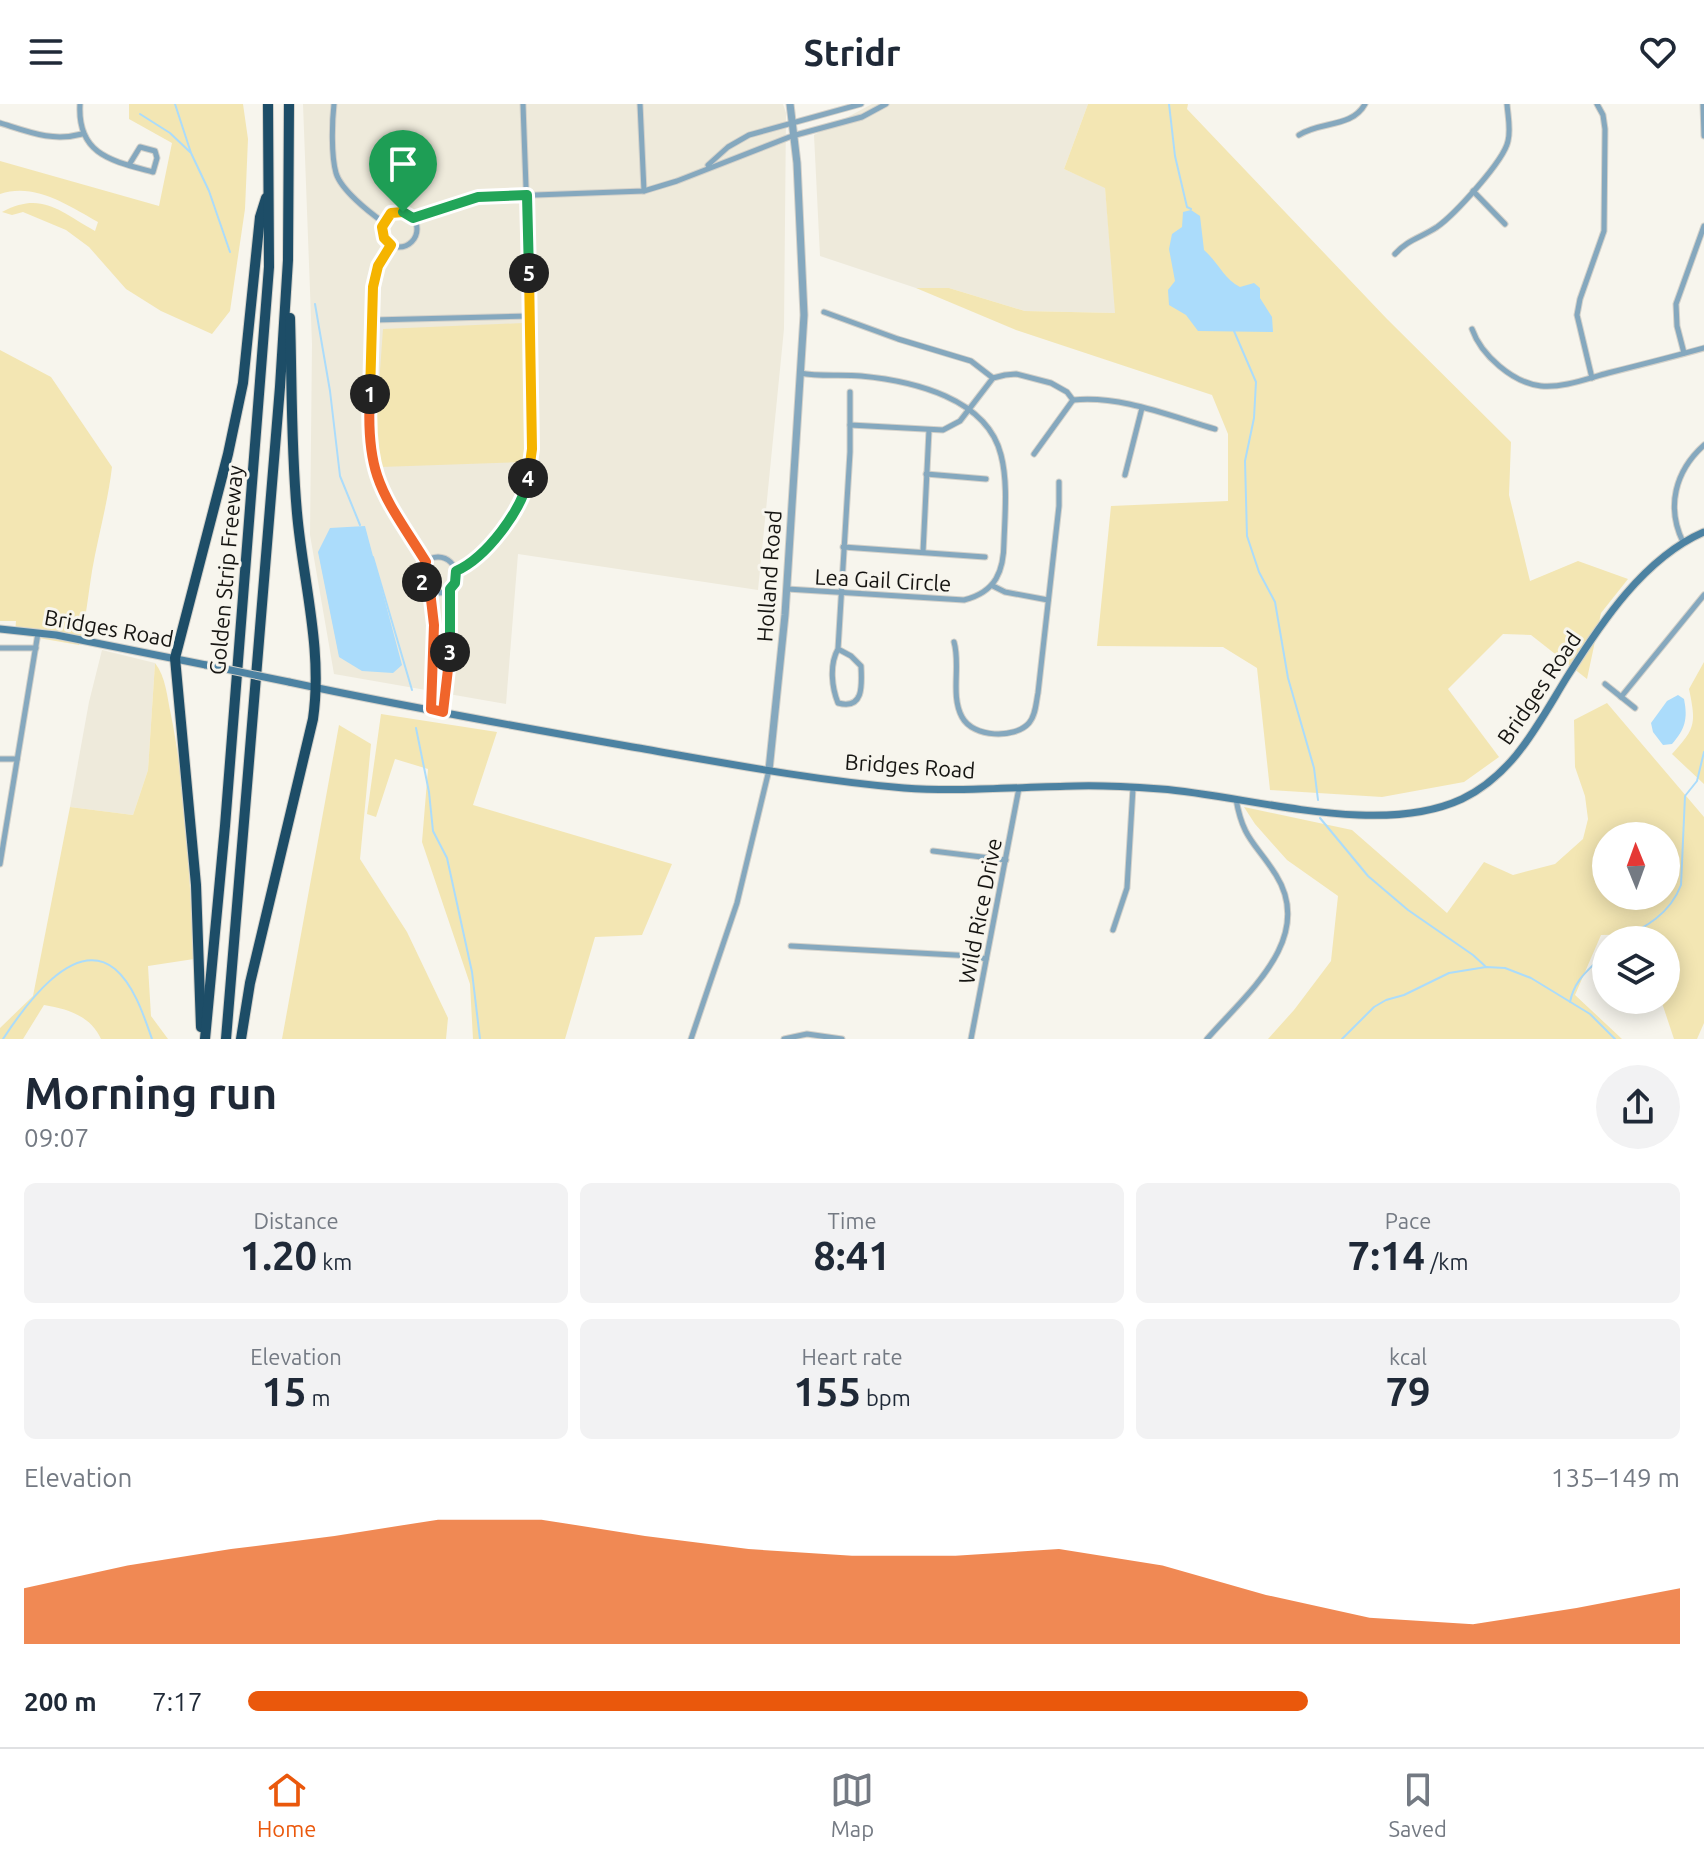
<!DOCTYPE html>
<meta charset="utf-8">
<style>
:root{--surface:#fff;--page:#f2f2f3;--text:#1f2937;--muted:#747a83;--line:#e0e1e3;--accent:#ea580c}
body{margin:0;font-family:Ubuntu,sans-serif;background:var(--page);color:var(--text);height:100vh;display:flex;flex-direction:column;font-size:30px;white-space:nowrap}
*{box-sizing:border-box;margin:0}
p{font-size:26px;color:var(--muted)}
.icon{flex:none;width:44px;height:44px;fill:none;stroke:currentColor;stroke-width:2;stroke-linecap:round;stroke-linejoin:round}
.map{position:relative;height:935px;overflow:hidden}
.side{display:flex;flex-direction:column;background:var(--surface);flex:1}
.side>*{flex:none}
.needle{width:52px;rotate:359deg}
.fabs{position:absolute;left:1592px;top:718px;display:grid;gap:16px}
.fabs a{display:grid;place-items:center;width:88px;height:88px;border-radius:50%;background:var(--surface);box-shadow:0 4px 20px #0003;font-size:40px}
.pin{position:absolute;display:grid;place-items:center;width:68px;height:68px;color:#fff;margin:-82px -34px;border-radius:50% 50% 50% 0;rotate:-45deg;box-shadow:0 0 8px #0007}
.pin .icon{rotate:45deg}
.km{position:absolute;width:40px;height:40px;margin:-20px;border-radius:50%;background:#222;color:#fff;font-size:22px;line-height:40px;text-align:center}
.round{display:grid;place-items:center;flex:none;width:84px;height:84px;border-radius:42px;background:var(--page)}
.headline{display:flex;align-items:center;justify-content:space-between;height:136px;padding:0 24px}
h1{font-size:44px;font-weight:700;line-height:60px}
.stats{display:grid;grid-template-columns:repeat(3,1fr);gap:12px;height:136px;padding:8px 24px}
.stats div{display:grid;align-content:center;border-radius:12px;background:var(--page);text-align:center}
.stats b{font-size:40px;font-weight:700}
.stats small{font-size:22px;font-weight:400}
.stats p{font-size:22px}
.chart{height:224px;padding:16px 24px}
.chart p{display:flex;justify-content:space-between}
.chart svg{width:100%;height:144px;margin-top:8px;fill:var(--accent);opacity:.7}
ul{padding:0 24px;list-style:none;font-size:26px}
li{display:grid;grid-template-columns:128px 96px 1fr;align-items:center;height:60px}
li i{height:20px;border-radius:10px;background:var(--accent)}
header{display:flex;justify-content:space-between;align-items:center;height:104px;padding:0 24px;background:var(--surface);font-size:36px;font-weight:700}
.menu{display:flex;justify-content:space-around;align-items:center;height:112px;border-top:2px solid var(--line);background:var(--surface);font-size:22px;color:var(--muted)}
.menu a{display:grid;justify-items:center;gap:4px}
.menu .active{color:var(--accent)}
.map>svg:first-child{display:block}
.built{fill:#eeeadb}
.green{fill:#f3e6b3;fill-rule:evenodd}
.water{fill:#abdcfb}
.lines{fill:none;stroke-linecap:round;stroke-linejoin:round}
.stream{stroke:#abdcfb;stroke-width:2}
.minor-casing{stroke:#d3d1ca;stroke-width:7}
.tertiary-casing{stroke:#d3d1ca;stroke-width:9}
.secondary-casing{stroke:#d3d1ca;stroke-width:9}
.motorway-casing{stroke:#d3d1ca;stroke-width:12}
.minor{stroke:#85a8be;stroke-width:5}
.tertiary{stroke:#85a8be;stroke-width:7}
.secondary{stroke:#4c82a2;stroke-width:7}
.motorway{stroke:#1d4d67;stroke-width:10}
.secondary-bridge-casing{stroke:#d3d1ca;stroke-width:9;stroke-linecap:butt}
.secondary-bridge{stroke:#4c82a2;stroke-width:7}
.split-1-casing{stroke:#fff;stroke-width:16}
.split-2-casing{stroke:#fff;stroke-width:16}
.split-3-casing{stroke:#fff;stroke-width:16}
.split-4-casing{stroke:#fff;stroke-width:16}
.split-5-casing{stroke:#fff;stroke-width:16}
.split-6-casing{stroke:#fff;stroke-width:16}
.split-1{stroke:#f5b400;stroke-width:10}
.split-2{stroke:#f0652b;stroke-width:10}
.split-3{stroke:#f0652b;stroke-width:10}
.split-4{stroke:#22a559;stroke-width:10}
.split-5{stroke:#f5b400;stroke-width:10}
.split-6{stroke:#22a559;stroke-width:10}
.labels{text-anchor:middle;stroke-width:6;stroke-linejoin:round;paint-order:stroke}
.street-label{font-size:22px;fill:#161512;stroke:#f7f5ed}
</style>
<header><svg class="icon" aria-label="menu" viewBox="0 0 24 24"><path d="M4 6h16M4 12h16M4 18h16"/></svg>Stridr<svg class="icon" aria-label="heart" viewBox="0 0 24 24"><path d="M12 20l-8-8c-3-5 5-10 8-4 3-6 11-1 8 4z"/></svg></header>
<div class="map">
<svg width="1704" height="935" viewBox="0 0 1704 935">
<rect width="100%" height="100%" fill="#f7f5ed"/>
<!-- built -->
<g class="built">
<path d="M303 0H783L786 9 784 225 758 486 518 450 506 600 334 570 310 431 312 240Z"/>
<path d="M872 0H1088L1064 65 1105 83 1116 209 1025 207 949 184H916L820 152 814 31Z"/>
<path d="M102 546 155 559 148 666 133 711 70 703 89 598Z"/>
</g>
<!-- green -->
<g class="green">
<path d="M129 0H243L248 35 245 105 230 207 212 230 161 207 126 185 89 143 66 126 23 108 12 111 2 108C42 87 59 107 95 127L98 118C68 101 34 78 0 90V57L159 102 172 39 129 15Z"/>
<path d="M1088 0H1188L1187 5 1387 215 1511 338 1509 391 1530 477 1578 457 1628 475 1601 509 1587 575 1531 531 1503 530 1448 585 1499 653 1464 678 1382 693 1270 686 1257 564 1223 543 1097 542 1111 402 1228 397V330L1212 291 1016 226 916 184H949L1025 207 1115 209 1105 84 1064 65Z"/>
<path d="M523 219 524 358 381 363 376 323 383 225Z"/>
<path d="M0 246 51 273 112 363C108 398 98 432 92 467 88 492 86 516 79 541L15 530 16 517H0Z"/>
<path d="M1704 558V680L1672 650C1696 624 1696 619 1689 585Z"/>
<path d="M155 559C166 573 167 593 171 611 187 691 189 773 194 855L148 862 151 912 168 935H101C90 911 67 905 44 901L23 935H0V924L33 892 70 703 133 711 148 666Z"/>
<path d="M1607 599 1704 713V919L1697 935H1674L1661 896H1666V836H1644L1640 830 1601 831 1575 891 1622 935H1268L1294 906 1331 857 1338 792 1287 756 1255 720 1244 703 1352 726 1447 809 1484 758 1513 771 1555 760 1583 735 1588 715 1585 692 1575 663 1574 616ZM1606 732H1666V792H1606Z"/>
<path d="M381 610 497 628 473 701 672 760 642 831 595 833 565 935H473L470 880 422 738 428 665 395 655 376 713 367 710Z"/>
<path d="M339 621 371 640 360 755 407 828 448 914 446 935H282Z"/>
</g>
<!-- water -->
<g class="water">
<path d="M1191 106 1200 112 1204 146C1218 158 1224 175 1240 183L1254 179 1260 184V194L1272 213 1273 228 1198 227 1186 211 1169 201 1168 186 1175 177 1169 145 1172 130 1182 123 1183 108Z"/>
<path d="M365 422 402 561 393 569 362 567 339 553 318 448 330 424Z"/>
<path d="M1678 591 1684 595C1688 615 1685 625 1672 640L1663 641 1653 628 1651 619 1667 597Z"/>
</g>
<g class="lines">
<!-- stream -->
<g class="stream">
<path d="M175 0 191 49 209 87 230 148"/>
<path d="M1169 0 1175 52 1187 103 1191 105"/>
<path d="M140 10 170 29 190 48"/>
<path d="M315 200 330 287 340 372 360 421"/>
<path d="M1234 227 1256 278 1254 314 1245 357 1247 432 1259 468 1275 498 1288 574 1314 664 1318 696"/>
<path d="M373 453 412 586"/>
<path d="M416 624 429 688 433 727 447 754 472 868 480 935"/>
<path d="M1320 714 1368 772 1408 806 1473 851 1485 862"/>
<path d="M1619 836C1646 823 1670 810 1681 781L1685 692 1697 677 1704 648"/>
<path d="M1570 898C1575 873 1591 865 1606 848"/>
<path d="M3 935C22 906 73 831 115 865 134 881 144 912 152 935"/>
<path d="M1342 935 1374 903 1386 896 1404 891 1449 869 1486 863 1505 864 1531 874 1590 910 1615 935"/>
</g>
<!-- minor casing -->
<g class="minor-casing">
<g id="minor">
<path d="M80 0C77 51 112 57 153 68L157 54 155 47 140 43 129 61"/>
<path d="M334 0C332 18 331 51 336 69 341 86 369 108 383 118"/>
<path d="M640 0 644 87"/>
<path d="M1703 0 1704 32"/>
<path d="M0 19C29 28 52 38 82 30"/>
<path d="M1299 31C1320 17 1352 24 1365 0"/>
<path d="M708 61 728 43 749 31 861 0"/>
<path d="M1473 87 1505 120"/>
<circle cx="399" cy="125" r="18"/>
<path d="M413 114 478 93 644 87 677 77 792 32 862 13 886 0"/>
<path d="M391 141 378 162 373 183 368 323 372 361 383 391 426 458"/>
<path d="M1395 150C1407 136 1422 133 1437 123 1454 111 1504 57 1508 37 1511 25 1508 13 1507 0"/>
<path d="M824 208 898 235 971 257 993 274"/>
<path d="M373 216 531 212"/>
<path d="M1472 225C1481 251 1513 279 1541 282 1563 284 1586 275 1608 269 1640 261 1672 253 1704 244"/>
<path d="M1684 249 1677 222 1676 200 1704 122"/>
<path d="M1592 274 1577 211 1580 195 1604 127 1605 25 1603 11 1597 0"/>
<path d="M1073 296C1120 291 1170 312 1215 325"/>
<path d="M850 321 943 326 960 317 993 274 1005 271 1016 270 1051 279 1067 288 1073 296"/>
<path d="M1034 350 1073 296"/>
<path d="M926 370 986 375"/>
<path d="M1125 371 1142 304"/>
<path d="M1683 438C1666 403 1675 367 1704 341"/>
<path d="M843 443 985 453"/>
<path d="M923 448 929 326"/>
<circle cx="438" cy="471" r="18"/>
<path d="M456 467C480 457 520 410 526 385 536 346 532 303 531 263 530 175 526 88 523 0"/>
<path d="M993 482 1005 488 1048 496"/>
<path d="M787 485 964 496C996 488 1004 467 1004 437 1005 410 1008 378 1001 351 987 294 913 277 861 272 841 270 820 273 800 269"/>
<path d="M430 487 435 535 431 605"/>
<path d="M954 538C961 561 950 591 962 613 973 634 1015 635 1029 619 1036 611 1036 598 1038 589L1059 402V378"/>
<path d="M0 544H36"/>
<path d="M838 545C829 561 832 584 838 599 864 606 862 581 861 562L851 552 838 545 850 348V288"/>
<path d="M1605 580 1635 604"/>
<path d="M1621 593 1704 491"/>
<path d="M443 608 451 535 450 485"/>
<path d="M0 655H17"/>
<path d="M933 747 1006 756"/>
<path d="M0 760 38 529"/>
<path d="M1113 826 1127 784 1133 684"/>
<path d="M791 842 973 852 986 855"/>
<path d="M691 935 737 799 769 666"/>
<path d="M784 935 807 930 842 935"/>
<path d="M971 935 1019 684"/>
<path d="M1207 935C1245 891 1316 835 1276 771 1256 739 1243 736 1236 695"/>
</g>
</g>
<!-- tertiary casing -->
<g class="tertiary-casing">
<path id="tertiary" d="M769 666 785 511 804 211 797 59 790 0"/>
</g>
<!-- secondary casing -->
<g class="secondary-casing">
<g id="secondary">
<path d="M0 525 56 531 206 561"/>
<path d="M289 578C401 602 514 622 627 642 719 658 811 676 904 684 961 688 1018 683 1076 682 1104 681 1133 683 1161 685 1251 692 1378 734 1462 695 1514 670 1538 620 1567 573 1601 519 1644 454 1704 428"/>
</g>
</g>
<!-- motorway casing -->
<g class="motorway-casing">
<g id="motorway">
<path d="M201 923 196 781 175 554 228 350 243 279 260 113 266 94"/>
<path d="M205 935 225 722 269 163 268 0"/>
<path d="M226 935 280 283 288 156 289 0"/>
<path d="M241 935 250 879 313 615C323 545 303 478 297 409 291 344 292 279 290 214"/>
</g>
</g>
<!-- minor -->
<use href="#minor" class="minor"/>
<!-- tertiary -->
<use href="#tertiary" class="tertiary"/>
<!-- secondary -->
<use href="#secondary" class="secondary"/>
<!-- motorway -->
<use href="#motorway" class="motorway"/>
<!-- secondary-bridge casing -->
<g class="secondary-bridge-casing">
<path id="secondary-bridge" d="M206 561 289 578"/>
</g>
<!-- secondary-bridge -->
<use href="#secondary-bridge" class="secondary-bridge"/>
</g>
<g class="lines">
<!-- split-1 casing -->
<g class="split-1-casing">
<path id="split-1" d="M370 290 373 183 378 162 391 141 384 134 382 123 391 109 403 108"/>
</g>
<!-- split-2 casing -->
<g class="split-2-casing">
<path id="split-2" d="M370 290C365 374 384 391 426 458L420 468 422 478"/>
</g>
<!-- split-3 casing -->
<g class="split-3-casing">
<path id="split-3" d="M422 478 430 487 434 521 431 605 443 608 450 548"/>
</g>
<!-- split-4 casing -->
<g class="split-4-casing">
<path id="split-4" d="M450 548V485L455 479 456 467C486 454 523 405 528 374"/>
</g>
<!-- split-5 casing -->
<g class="split-5-casing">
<path id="split-5" d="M528 374 532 345 529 169"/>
</g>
<!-- split-6 casing -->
<g class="split-6-casing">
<path id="split-6" d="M403 108 413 114 478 93 527 91 529 169"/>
</g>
<!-- split-1 -->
<use href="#split-1" class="split-1"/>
<!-- split-2 -->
<use href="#split-2" class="split-2"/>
<!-- split-3 -->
<use href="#split-3" class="split-3"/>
<!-- split-4 -->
<use href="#split-4" class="split-4"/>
<!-- split-5 -->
<use href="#split-5" class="split-5"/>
<!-- split-6 -->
<use href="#split-6" class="split-6"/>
</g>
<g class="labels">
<!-- street labels -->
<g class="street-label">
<text transform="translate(226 466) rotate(-85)" y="8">Golden Strip Freeway</text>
<text transform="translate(769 472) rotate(-86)" y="8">Holland Road</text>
<text transform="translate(883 476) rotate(3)" y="8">Lea Gail Circle</text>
<text transform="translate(109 524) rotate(10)" y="8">Bridges Road</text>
<text transform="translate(1539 584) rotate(-56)" y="8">Bridges Road</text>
<text transform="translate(910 662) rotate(4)" y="8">Bridges Road</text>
<text transform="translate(980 807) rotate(-79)" y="8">Wild Rice Drive</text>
</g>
</g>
</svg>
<div class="fabs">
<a><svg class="needle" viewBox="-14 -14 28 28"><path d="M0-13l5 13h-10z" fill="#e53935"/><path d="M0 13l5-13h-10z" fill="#747a83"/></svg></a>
<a><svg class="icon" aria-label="layers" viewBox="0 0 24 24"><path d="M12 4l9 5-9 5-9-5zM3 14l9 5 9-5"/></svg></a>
</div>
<div class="pin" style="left:403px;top:108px;background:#1e9e55"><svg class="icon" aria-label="arrive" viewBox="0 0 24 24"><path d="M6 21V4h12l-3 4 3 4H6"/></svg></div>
<b class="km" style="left:370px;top:290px">1</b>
<b class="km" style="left:422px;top:478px">2</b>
<b class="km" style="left:450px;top:548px">3</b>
<b class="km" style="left:528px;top:374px">4</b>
<b class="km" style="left:529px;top:169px">5</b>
</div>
<section class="side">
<div class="headline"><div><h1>Morning run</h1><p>09:07</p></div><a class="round"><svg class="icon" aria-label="share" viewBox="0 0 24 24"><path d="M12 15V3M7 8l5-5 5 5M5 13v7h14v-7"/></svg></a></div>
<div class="stats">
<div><p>Distance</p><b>1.20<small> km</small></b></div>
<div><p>Time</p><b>8:41</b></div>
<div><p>Pace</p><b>7:14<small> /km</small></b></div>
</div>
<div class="stats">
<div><p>Elevation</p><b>15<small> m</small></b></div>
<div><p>Heart rate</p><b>155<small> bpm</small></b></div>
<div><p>kcal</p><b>79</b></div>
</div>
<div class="chart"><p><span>Elevation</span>135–149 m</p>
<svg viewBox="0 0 160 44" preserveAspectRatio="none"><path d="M0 44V27L10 20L20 15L30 11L40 6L50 6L60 11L70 15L80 17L90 17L100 15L110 20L120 29L130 36L140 38L150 33L160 27V44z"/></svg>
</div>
<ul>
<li><b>200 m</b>7:17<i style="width:74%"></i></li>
</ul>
</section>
<nav class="menu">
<a class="active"><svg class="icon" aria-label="home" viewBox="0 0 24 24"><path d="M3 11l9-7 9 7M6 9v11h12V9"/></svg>Home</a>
<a><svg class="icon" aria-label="map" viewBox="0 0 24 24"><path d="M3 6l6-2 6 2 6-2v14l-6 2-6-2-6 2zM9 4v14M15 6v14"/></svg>Map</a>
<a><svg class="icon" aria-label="saved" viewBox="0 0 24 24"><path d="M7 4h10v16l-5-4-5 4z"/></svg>Saved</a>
</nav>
